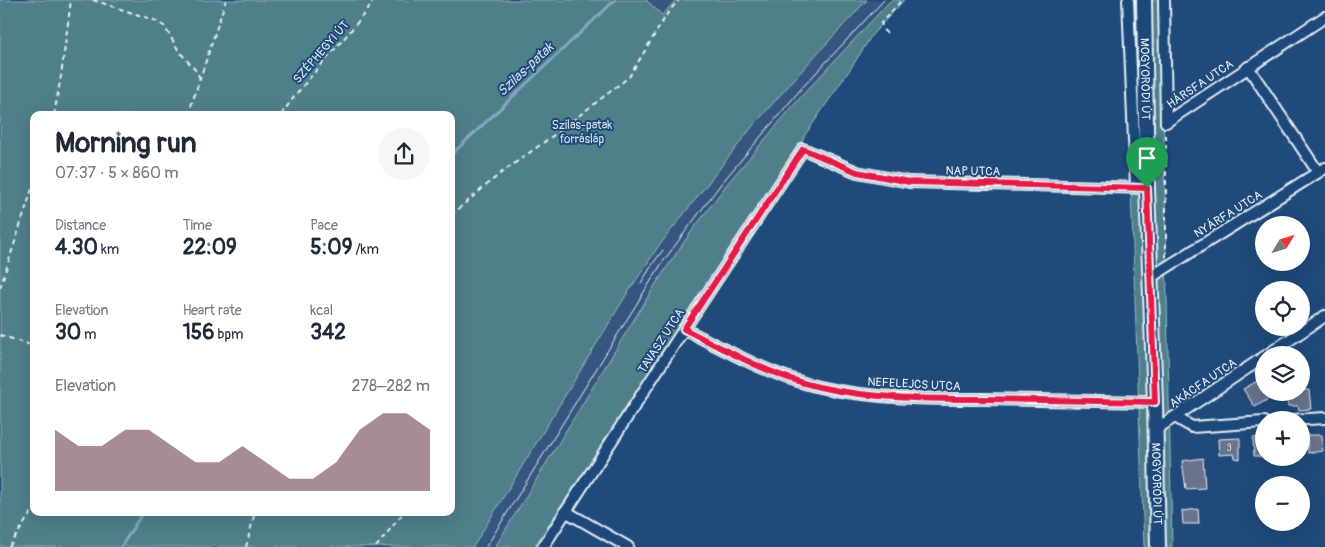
<!DOCTYPE html>
<meta charset="utf-8">
<style>
:root{--surface:#fff;--page:#f6f6f7;--text:#1f2937;--muted:#747a83;--accent:#845c67}
body{margin:0;font-family:Pangolin,sans-serif;background:var(--page);color:var(--text);height:100vh;display:flex;flex-direction:column;font-size:19px;white-space:nowrap}
*{box-sizing:border-box;margin:0}
p{font-size:16px;color:var(--muted)}
.icon{flex:none;width:28px;height:28px;fill:none;stroke:currentColor;stroke-width:2;stroke-linecap:round;stroke-linejoin:round}
.map{position:relative;flex:1;overflow:hidden}
.details{position:absolute;left:30px;top:111px;width:425px;height:405px;display:flex;flex-direction:column;background:var(--surface);border-radius:10px;box-shadow:0 5px 20px #0002}
.details>*{flex:none}
.needle{width:32px;rotate:52deg}
.tools{position:absolute;left:1255px;top:216px;display:grid;gap:10px}
.tools a{display:grid;place-items:center;width:55px;height:55px;border-radius:50%;background:var(--surface);box-shadow:0 5px 20px #0002;font-size:25px}
.pin{position:absolute;display:grid;place-items:center;width:42px;height:42px;color:#fff;margin:-51px -21px;border-radius:50% 50% 50% 0;rotate:-45deg;box-shadow:0 0 5px #0007}
.pin .icon{rotate:45deg}
.round{display:grid;place-items:center;flex:none;width:52px;height:52px;border-radius:26px;background:var(--page)}
.headline{display:flex;align-items:center;justify-content:space-between;height:85px;padding:0 25px}
h1{font-size:28px;font-weight:800;line-height:38px}
.metrics{display:grid;grid-template-columns:repeat(3,1fr);gap:8px;height:85px;padding:5px 25px}
.metrics div{display:grid;align-content:center}
.metrics b{font-size:21px;font-weight:800}
.metrics small{font-size:14px;font-weight:400}
.metrics p{font-size:14px}
.chart{height:140px;padding:10px 25px}
.chart p{display:flex;justify-content:space-between}
.chart svg{width:100%;height:90px;margin-top:5px;fill:var(--accent);opacity:.7}
.map>svg:first-child{display:block}
.built{fill:#36567f}
.green{fill:#4f7f89;stroke:#9cb8c0;fill-rule:evenodd}
.lines{fill:none;stroke-linecap:round;stroke-linejoin:round}
.stream{stroke:#84a7c2;stroke-width:3}
.building{fill:#6b738c;stroke:#e8f1f8}
.street-casing{stroke:#e8f1f8;stroke-width:14}
.secondary-casing{stroke:#e8f1f8;stroke-width:18}
.path{stroke:#e8f1f8;stroke-width:2;stroke-dasharray:5 4;stroke-linecap:butt}
.street{stroke:#1f4a7a;stroke-width:10}
.secondary{stroke:#1f4a7a;stroke-width:14}
.tram{stroke:#e8f1f8;stroke-width:1}
.route-casing{stroke:#fff;stroke-width:10}
.route{stroke:#e11d48;stroke-width:6}
.labels{text-anchor:middle;stroke-width:4;stroke-linejoin:round;paint-order:stroke}
.number-label{font-size:10px;fill:#c9d2dd}
.street-label{font-size:12px;fill:#e8f1f8;stroke:#1f4a7a}
.park-label{font-size:12px;fill:#d1e0e7;stroke:#1f4a7a}
.water-label{font-size:14px;font-style:italic;fill:#cfdeea;stroke:#1f4a7a}
</style>
<div class="map">
<svg width="1325" height="547" viewBox="0 0 1325 547">
<rect width="100%" height="100%" fill="#1f4a7a"/>
<filter id="ink" filterUnits="userSpaceOnUse"><feTurbulence type="fractalNoise" baseFrequency=".02" numOctaves="2"/><feDisplacementMap in="SourceGraphic" scale="10" xChannelSelector="R" yChannelSelector="G"/><feConvolveMatrix kernelMatrix="1 2 1 2 8 2 1 2 1" color-interpolation-filters="sRGB"/></filter>
<g filter="url(#ink)">
<!-- built -->
<g class="built">
<path d="M647 0H676L662 15 646 1Z"/>
<path d="M867 0H891L727 184 686 239 657 282 495 547H473L625 297 658 247 752 127 813 58Z"/>
</g>
<!-- green -->
<g class="green">
<path d="M0 0H647V1L662 15 676 0H867L813 58 752 127 658 247 625 297 473 547H218L214 545 213 547H0ZM34 115H451V512H34Z"/>
<path d="M891 0H904L872 35 853 65 805 135 797 152 534 547H495L657 282 686 239 727 184 799 99Z"/>
<path d="M1124 0H1161L1172 547H1144Z"/>
</g>
<g class="lines">
<!-- stream -->
<g class="stream">
<path d="M451 155 615 0"/>
<path d="M121 547 143 512"/>
</g>
</g>
<!-- building -->
<g class="building">
<path d="M1259 380 1264 388V392H1267L1270 398 1255 407 1243 389Z"/>
<path d="M1301 390H1309L1311 409 1299 410 1298 406H1288L1287 392H1301Z"/>
<path d="M1307 435H1322L1323 451 1308 453Z"/>
<path d="M1264 437V456H1254L1253 438Z"/>
<path d="M1240 438V459L1235 458 1234 454 1219 455 1218 439Z"/>
<path d="M1203 458 1205 488 1186 489 1182 461Z"/>
<path d="M1198 509 1199 524H1183L1182 511Z"/>
</g>
<g class="lines">
<!-- street casing -->
<g class="street-casing">
<g id="street">
<path d="M1128 0 1136 187"/>
<path d="M1164 0 1166 122"/>
<path d="M1248 67 1318 172"/>
<path d="M1166 122 1325 17"/>
<path d="M1151 277 1325 168"/>
<path d="M684 329C728 351 771 376 819 387 873 399 929 399 985 399 1041 400 1098 401 1155 402"/>
<path d="M1267 355 1325 316"/>
<path d="M1175 417 1192 427 1264 422"/>
<path d="M1292 420 1325 418"/>
<path d="M1155 430 1264 357"/>
<path d="M565 511 628 547"/>
<path d="M543 547 684 329 803 149 857 172 909 182 1147 188"/>
</g>
</g>
<!-- secondary casing -->
<g class="secondary-casing">
<g id="secondary">
<path id="s1" d="M1144 0 1147 188 1155 402 1158 547"/>
</g>
</g>
<!-- path -->
<g class="path">
<path d="M93 0 154 20 164 26 179 51 197 72 200 79"/>
<path d="M887 33 884 31 881 23 902 0"/>
<path d="M54 115 61 76 71 0"/>
<path d="M188 115 226 0"/>
<path d="M281 115C309 74 346 41 374 0"/>
<path d="M451 215 501 173 554 135 629 77 669 11 679 0"/>
<path d="M1166 257V132"/>
<path d="M0 288 34 183"/>
<path d="M0 335 34 346"/>
<path d="M9 547 34 508"/>
<path d="M246 547 254 516 257 512"/>
<path d="M376 547 404 512"/>
</g>
<!-- street -->
<use href="#street" class="street"/>
<!-- secondary -->
<use href="#secondary" class="secondary"/>
<!-- tram -->
<g class="tram">
<path d="M641 283 654 262 663 250"/>
<path d="M486 547 662 263 720 185 800 90 884 0"/>
</g>
</g>
</g>
<g class="lines" filter="url(#ink)">
<!-- route casing -->
<g class="route-casing">
<path id="route" d="M803 149 857 172 909 182 1147 188 1155 402C1098 401 1041 400 985 399 929 399 873 399 819 387 771 376 728 351 684 329Z"/>
</g>
<!-- route -->
<use href="#route" class="route"/>
</g>
<g class="labels">
<!-- number labels -->
<g class="number-label">
<text x="1229" y="451">3</text>
</g>
<!-- street labels -->
<g class="street-label">
<text transform="translate(321 52) rotate(-49)" y="4">SZÉPHEGYI ÚT</text>
<text dy="4" stroke="none"><textPath href="#s1" startOffset="79">MOGYORÓDI ÚT</textPath></text>
<text transform="translate(1200 84) rotate(-34)" y="4">HÁRSFA UTCA</text>
<text transform="translate(973 171) rotate(1)" y="4">NAP UTCA</text>
<text transform="translate(1228 214) rotate(-32)" y="4">NYÁRFA UTCA</text>
<text transform="translate(661 341) rotate(-57)" y="4">TAVASZ UTCA</text>
<text transform="translate(1203 383) rotate(-34)" y="4">AKÁCFA UTCA</text>
<text transform="translate(914 384) rotate(3)" y="4">NEFELEJCS UTCA</text>
<text dy="4" stroke="none"><textPath href="#s1" startOffset="484">MOGYORÓDI ÚT</textPath></text>
</g>
<!-- park labels -->
<g class="park-label">
<text x="582" y="129">Szilas-patak<tspan x="582" dy="14">forrásláp</tspan></text>
</g>
<!-- water labels -->
<g class="water-label">
<text transform="translate(525 69) rotate(-43)" y="5">Szilas-patak</text>
</g>
</g>
</svg>
<div class="tools">
<a><svg class="needle" viewBox="-14 -14 28 28"><path d="M0-13l5 13h-10z" fill="#e53935"/><path d="M0 13l5-13h-10z" fill="#747a83"/></svg></a>
<a><svg class="icon" aria-label="locate" viewBox="0 0 24 24"><circle cx="12" cy="12" r="6"/><path d="M12 2v4M12 18v4M2 12h4M18 12h4"/></svg></a>
<a><svg class="icon" aria-label="layers" viewBox="0 0 24 24"><path d="M12 4l9 5-9 5-9-5zM3 14l9 5 9-5"/></svg></a>
<a>+</a>
<a>−</a>
</div>
<div class="pin" style="left:1147px;top:188px;background:#1e9e55"><svg class="icon" aria-label="arrive" viewBox="0 0 24 24"><path d="M6 21V4h12l-3 4 3 4H6"/></svg></div>
<section class="details">
<div class="headline"><div><h1>Morning run</h1><p>07:37 · 5 × 860 m</p></div><a class="round"><svg class="icon" aria-label="share" viewBox="0 0 24 24"><path d="M12 15V3M7 8l5-5 5 5M5 13v7h14v-7"/></svg></a></div>
<div class="metrics">
<div><p>Distance</p><b>4.30<small> km</small></b></div>
<div><p>Time</p><b>22:09</b></div>
<div><p>Pace</p><b>5:09<small> /km</small></b></div>
</div>
<div class="metrics">
<div><p>Elevation</p><b>30<small> m</small></b></div>
<div><p>Heart rate</p><b>156<small> bpm</small></b></div>
<div><p>kcal</p><b>342</b></div>
</div>
<div class="chart"><p><span>Elevation</span>278–282 m</p>
<svg viewBox="0 0 160 44" preserveAspectRatio="none"><path d="M0 44V14L10 22L20 22L30 14L40 14L50 22L60 30L70 30L80 22L90 30L100 38L110 38L120 30L130 14L140 6L150 6L160 14V44z"/></svg>
</div>
</section>
</div>
